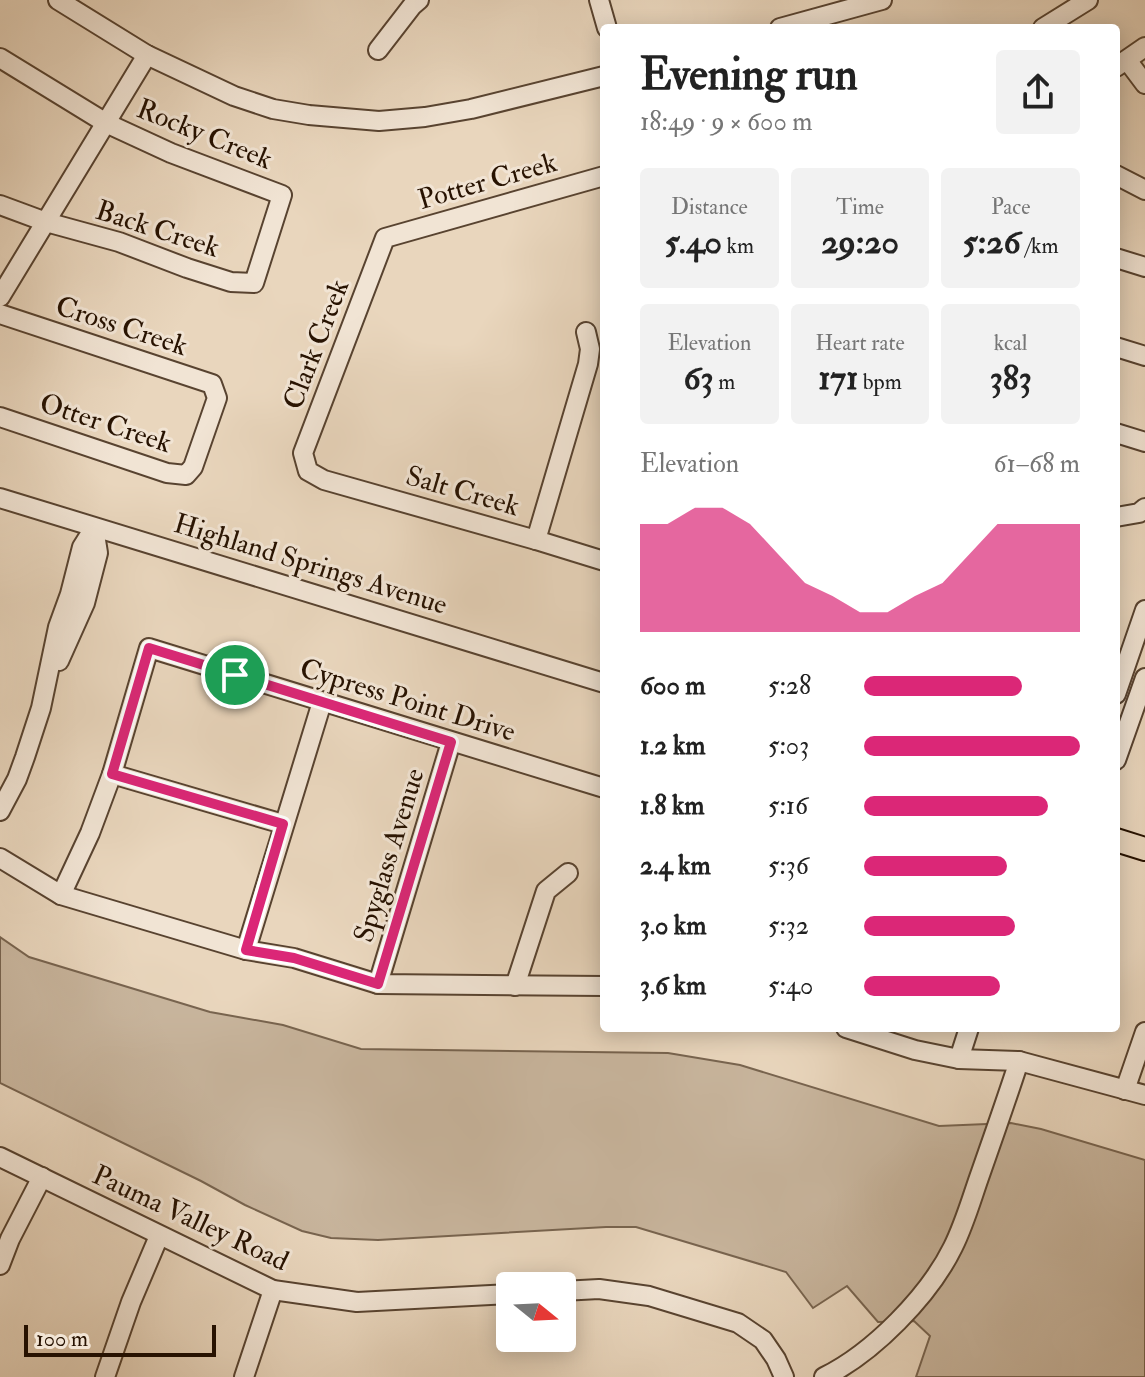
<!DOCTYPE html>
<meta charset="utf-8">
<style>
:root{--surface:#fff;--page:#f2f2f2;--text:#222;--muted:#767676;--accent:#db2777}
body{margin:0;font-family:"IM FELL Double Pica",serif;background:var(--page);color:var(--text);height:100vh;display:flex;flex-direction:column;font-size:30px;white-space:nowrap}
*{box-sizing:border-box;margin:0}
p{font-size:26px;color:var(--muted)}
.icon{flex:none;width:44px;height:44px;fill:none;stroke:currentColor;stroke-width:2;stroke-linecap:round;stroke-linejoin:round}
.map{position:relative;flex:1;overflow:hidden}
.sheet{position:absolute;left:600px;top:24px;width:520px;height:1008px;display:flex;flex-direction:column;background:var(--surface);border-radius:8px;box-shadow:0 4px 20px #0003}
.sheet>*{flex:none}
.needle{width:52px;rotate:108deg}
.buttons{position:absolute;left:496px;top:1272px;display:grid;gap:16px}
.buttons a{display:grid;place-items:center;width:80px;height:80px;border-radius:8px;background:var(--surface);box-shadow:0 4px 20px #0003;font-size:40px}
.scale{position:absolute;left:24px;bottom:20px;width:192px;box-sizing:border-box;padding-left:8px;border:4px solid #271201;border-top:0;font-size:22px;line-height:28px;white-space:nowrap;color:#271201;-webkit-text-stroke:6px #f1e4d4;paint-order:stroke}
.pin{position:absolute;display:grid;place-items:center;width:68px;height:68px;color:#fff;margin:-34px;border:4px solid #fff;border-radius:50%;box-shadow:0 2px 8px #0007}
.round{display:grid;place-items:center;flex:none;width:84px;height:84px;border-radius:8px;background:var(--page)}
.summary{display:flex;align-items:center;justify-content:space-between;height:136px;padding:0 40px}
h1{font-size:44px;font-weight:700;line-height:60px}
.stats{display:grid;grid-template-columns:repeat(3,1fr);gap:12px;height:136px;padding:8px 40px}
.stats div{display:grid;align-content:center;border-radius:8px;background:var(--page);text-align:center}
.stats b{font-size:34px;font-weight:700}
.stats small{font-size:22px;font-weight:400}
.stats p{font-size:22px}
.chart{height:224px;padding:16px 40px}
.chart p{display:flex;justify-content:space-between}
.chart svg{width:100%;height:144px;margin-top:8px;fill:var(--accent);opacity:.7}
ul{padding:0 40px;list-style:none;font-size:26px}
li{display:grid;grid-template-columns:128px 96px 1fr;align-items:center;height:60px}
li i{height:20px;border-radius:10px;background:var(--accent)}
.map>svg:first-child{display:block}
.green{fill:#c8b59d;stroke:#78644f;stroke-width:2}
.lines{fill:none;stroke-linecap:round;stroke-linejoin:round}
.minor-casing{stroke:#584330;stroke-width:22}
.major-casing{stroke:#271201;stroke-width:26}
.minor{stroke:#f1e4d4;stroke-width:18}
.major{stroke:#e9d6bd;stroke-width:22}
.route-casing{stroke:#fff;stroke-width:16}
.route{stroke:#db2777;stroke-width:10}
.labels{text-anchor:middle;stroke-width:6;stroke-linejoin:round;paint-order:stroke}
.street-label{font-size:28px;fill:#271201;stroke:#f1e4d4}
</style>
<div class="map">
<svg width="1145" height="1377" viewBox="0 0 1145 1377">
<rect width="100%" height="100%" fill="#e9d6bd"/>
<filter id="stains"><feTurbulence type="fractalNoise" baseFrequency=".0025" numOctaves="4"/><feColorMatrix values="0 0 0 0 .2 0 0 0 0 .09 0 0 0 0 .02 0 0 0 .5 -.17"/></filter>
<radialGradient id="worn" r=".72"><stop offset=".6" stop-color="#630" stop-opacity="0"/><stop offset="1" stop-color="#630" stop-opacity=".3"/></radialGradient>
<!-- green -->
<path class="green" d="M0 937 29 957 210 1012 283 1025 361 1049 668 1053 740 1065 939 1126 1011 1123 1041 1129 1145 1160V1377H916L930 1336 914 1321 878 1322 847 1286 813 1308 786 1272 636 1227H606L378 1240 331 1238 302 1231 245 1205 201 1181 0 1083Z"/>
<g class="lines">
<!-- minor casing -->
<g class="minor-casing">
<g id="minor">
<path d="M58 0 147 55 234 96 273 109 309 115 379 121 425 117 471 109 604 76"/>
<path d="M599 0 607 28"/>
<path d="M780 28 882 0"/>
<path d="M1043 28 1088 0"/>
<path d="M378 50 412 6 419 0"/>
<path d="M0 58 106 123 171 153 282 195 254 283 231 282 187 268 119 242 46 222 0 205"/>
<path d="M1127 60 1145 84"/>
<path d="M1116 67 1145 47"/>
<path d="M1116 175 1145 190"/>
<path d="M604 176 385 238 303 453 308 471 324 480 536 540 604 561"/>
<path d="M1116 258 1145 267"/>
<path d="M0 297 147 55"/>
<path d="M0 314 212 384 217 398 193 467 186 475 167 473 0 417"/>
<path d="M1116 347 1145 356"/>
<path d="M1116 433 1145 442"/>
<path d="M0 498 604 683"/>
<path d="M1116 517 1139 513 1145 508"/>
<path d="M536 540 588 364 590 349 586 332"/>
<path d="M59 661 85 603 98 553 94 528"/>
<path d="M1116 694 1145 610"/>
<path d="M1116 760 1145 678"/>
<path d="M112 774 283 824"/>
<path d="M0 811 17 779 25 757 41 708 58 627 70 594 82 547 94 528"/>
<path d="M0 858 61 895 246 950 294 958 378 984 604 986"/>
<path d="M61 895 90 833 112 774 149 648 604 788"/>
<path d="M246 950 322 702"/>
<path d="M378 984 451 742"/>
<path d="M515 986 546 891 568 873"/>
<path d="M846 1028 915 1050 959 1059 1019 1061 1145 1095"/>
<path d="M959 1059 969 1028"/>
<path d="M1125 1090 1145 1032"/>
<path d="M0 1157 273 1290 357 1302 510 1294"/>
<path d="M0 1265 10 1239 42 1177"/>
<path d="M562 1291 599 1289 649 1296 738 1323 763 1340 776 1359 784 1377"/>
<path d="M105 1377 131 1302 159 1236"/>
<path d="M244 1377 273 1290"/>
<path d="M824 1377C873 1353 929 1296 953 1247 965 1223 972 1197 981 1172 994 1135 1007 1098 1019 1061"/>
</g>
</g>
<!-- major casing -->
<g class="major-casing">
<path id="major" d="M1116 840 1145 849"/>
</g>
<!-- minor -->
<use href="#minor" class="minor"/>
<!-- major -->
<use href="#major" class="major"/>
</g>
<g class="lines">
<!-- route casing -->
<g class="route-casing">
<path id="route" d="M149 648 451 742 378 984 294 958 246 950 283 824 112 774Z"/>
</g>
<!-- route -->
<use href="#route" class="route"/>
</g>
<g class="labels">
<!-- street labels -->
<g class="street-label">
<text transform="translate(205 133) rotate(22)" y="10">Rocky Creek</text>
<text transform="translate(487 180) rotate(-16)" y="10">Potter Creek</text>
<text transform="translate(158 228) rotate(18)" y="10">Back Creek</text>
<text transform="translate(122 325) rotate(18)" y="10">Cross Creek</text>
<text transform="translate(315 344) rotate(-69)" y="10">Clark Creek</text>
<text transform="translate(106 422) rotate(18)" y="10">Otter Creek</text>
<text transform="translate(463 490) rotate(16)" y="10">Salt Creek</text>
<text transform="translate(311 563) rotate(17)" y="10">Highland Springs Avenue</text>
<text transform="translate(408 699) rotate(17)" y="10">Cypress Point Drive</text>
<text transform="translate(388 855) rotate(-73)" y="10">Spyglass Avenue</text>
<text transform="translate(191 1217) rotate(25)" y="10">Pauma Valley Road</text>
</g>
</g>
<rect width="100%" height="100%" filter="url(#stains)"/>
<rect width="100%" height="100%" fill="url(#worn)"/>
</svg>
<div class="buttons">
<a><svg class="needle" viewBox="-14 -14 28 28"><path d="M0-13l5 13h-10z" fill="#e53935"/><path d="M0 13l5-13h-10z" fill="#767676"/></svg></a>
</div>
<div class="scale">100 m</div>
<div class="pin" style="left:235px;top:675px;background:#1e9e55"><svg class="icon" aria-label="arrive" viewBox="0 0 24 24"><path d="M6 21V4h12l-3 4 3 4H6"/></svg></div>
<section class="sheet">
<div class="summary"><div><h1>Evening run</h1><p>18:49 · 9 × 600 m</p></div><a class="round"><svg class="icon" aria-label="share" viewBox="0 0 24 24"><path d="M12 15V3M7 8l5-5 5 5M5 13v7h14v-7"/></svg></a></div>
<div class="stats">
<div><p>Distance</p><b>5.40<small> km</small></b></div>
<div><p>Time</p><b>29:20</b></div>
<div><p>Pace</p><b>5:26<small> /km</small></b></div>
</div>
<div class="stats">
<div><p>Elevation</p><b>63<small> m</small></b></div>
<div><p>Heart rate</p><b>171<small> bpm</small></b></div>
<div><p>kcal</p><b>383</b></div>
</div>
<div class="chart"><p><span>Elevation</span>61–68 m</p>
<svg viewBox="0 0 160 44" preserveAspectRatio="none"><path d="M0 44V11L10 11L20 6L30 6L40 11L50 20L60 29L70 33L80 38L90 38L100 33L110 29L120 20L130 11L140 11L150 11L160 11V44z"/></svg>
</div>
<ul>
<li><b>600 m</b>5:28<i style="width:73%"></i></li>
<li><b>1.2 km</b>5:03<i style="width:100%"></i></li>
<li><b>1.8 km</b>5:16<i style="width:85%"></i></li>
<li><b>2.4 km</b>5:36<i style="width:66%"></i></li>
<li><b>3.0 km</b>5:32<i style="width:70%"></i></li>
<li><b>3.6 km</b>5:40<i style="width:63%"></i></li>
</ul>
</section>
</div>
